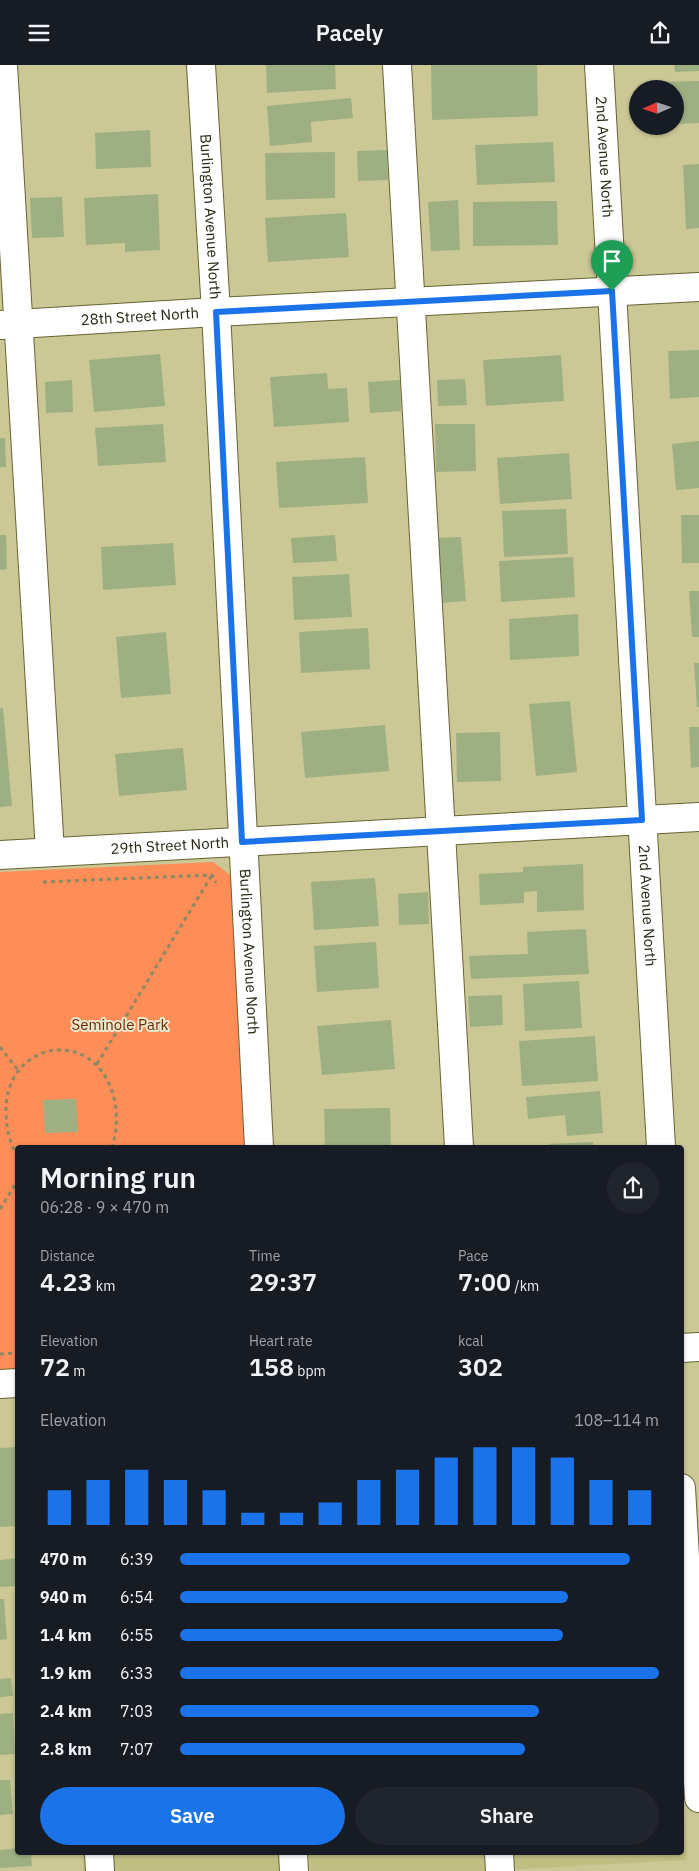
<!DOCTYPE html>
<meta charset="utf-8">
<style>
:root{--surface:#171b24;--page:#20242c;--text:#f1f3f6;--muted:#9ea1a6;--accent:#1a73e8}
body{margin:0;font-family:"IBM Plex Sans",sans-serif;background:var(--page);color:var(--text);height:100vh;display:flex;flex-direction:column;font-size:19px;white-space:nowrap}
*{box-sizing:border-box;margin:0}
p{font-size:16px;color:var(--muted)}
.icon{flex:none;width:28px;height:28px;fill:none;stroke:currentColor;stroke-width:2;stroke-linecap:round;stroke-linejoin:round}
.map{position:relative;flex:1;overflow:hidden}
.details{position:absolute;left:15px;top:1080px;width:669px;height:710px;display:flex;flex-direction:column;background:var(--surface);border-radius:5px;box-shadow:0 1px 4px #0004}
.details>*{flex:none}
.needle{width:32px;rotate:267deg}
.controls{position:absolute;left:629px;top:15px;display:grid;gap:10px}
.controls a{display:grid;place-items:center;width:55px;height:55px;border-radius:50%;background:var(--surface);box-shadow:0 1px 4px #0004;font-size:25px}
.pin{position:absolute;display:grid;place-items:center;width:42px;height:42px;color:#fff;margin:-51px -21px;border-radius:50% 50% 50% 0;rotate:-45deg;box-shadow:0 0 5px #0007}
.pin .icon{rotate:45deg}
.round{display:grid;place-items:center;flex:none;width:52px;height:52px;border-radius:26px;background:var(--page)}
.summary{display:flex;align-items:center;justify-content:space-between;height:85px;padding:0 25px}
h1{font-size:28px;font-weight:600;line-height:38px}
.figures{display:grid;grid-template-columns:repeat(3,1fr);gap:8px;height:85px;padding:5px 25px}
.figures div{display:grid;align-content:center}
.figures b{font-size:25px;font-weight:600}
.figures small{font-size:14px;font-weight:400}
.figures p{font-size:14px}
.chart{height:140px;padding:10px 25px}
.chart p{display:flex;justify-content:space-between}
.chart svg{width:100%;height:90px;margin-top:5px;stroke:var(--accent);stroke-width:6}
.button{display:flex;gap:10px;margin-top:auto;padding:10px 25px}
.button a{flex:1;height:58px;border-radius:30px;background:var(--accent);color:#fff;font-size:20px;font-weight:600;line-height:58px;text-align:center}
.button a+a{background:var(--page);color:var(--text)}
ul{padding:0 25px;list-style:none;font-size:16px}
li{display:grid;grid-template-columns:80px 60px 1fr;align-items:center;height:38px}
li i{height:12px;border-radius:6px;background:var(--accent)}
header{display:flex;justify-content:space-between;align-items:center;height:65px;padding:0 25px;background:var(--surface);font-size:22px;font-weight:600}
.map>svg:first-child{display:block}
.built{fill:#c1be84}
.green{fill:#fe8d58}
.building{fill:#9eb082}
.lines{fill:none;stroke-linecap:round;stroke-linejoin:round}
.minor-casing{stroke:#676335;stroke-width:30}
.path{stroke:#8b8963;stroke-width:3;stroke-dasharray:4 4;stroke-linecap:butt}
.minor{stroke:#fff;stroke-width:28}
.route-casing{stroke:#fff;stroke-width:10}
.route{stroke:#1a73e8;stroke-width:6}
.labels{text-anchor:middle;stroke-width:4;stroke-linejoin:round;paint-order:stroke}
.street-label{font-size:15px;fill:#282613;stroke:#e8e7ce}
.park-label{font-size:15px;fill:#702a00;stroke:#e8e7ce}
</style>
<header><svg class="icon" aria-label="menu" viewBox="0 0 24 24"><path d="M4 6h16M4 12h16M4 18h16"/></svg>Pacely<svg class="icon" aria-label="share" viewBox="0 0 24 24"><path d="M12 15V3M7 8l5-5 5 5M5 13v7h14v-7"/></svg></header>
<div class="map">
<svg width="699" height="1806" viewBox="0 0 699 1806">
<rect width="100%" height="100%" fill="#cbc896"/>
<!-- built -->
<g class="built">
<path d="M681 1753H685L687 1795 485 1806H310L309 1788H681Z"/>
<path d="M83 1788H278L279 1806H83Z"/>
</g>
<!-- green -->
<path class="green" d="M213 797 233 812 247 1082H18L17 1310 0 1311V807Z"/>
<!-- building -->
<g class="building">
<path d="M266 0H335L336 24 267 28Z"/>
<path d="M431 0H537L538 51 432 55Z"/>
<path d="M674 0H699V6L675 7Z"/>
<path d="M699 16V58L675 59V24H659V17Z"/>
<path d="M351 33 353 53 311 57 312 77 270 81 267 41Z"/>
<path d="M150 65 151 102 96 104 95 68Z"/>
<path d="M553 77 555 117 477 120 475 80Z"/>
<path d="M387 85 388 115 358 116 357 86Z"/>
<path d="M335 87V133L266 135 265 88Z"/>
<path d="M699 99V163L686 164 683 100Z"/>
<path d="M158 129 160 185 125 187V178L86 180 84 133Z"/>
<path d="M62 132 64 172 32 173 30 133Z"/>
<path d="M458 135 460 185 431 186 428 137Z"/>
<path d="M557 136 558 180 473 181V137Z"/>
<path d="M346 148 349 192 268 197 265 153Z"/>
<path d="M699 285V332L670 334 668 286Z"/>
<path d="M160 289 165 341 94 347 89 295Z"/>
<path d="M561 290 564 336 486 341 483 295Z"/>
<path d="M327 308 328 324 347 323 349 357 274 362 270 312Z"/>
<path d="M465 314 467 340 438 341 437 315Z"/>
<path d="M72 315 73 347 46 348 45 317Z"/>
<path d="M400 315 401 346 370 348 368 317Z"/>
<path d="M163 359 166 397 98 401 95 363Z"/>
<path d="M435 359H475L476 406 436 407Z"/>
<path d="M0 373H5L6 402H0Z"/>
<path d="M699 376V423L676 425 672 379Z"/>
<path d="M569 388 572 434 500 439 497 393Z"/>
<path d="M365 392 368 438 279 443 276 397Z"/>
<path d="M566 444 568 489 504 492 502 446Z"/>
<path d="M681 450H699V498H682Z"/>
<path d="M0 470H6L7 504 0 505Z"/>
<path d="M335 470 337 496 293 498 291 473Z"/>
<path d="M461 472 466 536 441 538 437 473Z"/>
<path d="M173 478 176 520 103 525 101 482Z"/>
<path d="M573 492 575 532 501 537 499 496Z"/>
<path d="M349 509 352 552 294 555 292 512Z"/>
<path d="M689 526H699V572H692Z"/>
<path d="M578 549 579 591 510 595 509 554Z"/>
<path d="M368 563 370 604 301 608 299 567Z"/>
<path d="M166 567 171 629 121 633 116 572Z"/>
<path d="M694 598H699V642H697Z"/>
<path d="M570 636 577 707 536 711 529 639Z"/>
<path d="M0 643H3L12 741 0 742Z"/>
<path d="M385 660 389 706 305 713 301 667Z"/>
<path d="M689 662H699V702L691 703Z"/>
<path d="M500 667 501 716 457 717 456 668Z"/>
<path d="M183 683 187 725 119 731 115 689Z"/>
<path d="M583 799 584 845 537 847V826L524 827V838L480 840 479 809 523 807V802Z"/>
<path d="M375 813 379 861 314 865 311 817Z"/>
<path d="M428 827 429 859 399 860 398 829Z"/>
<path d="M586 864 589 909 471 914 469 891 528 889 527 867Z"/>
<path d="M376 877 379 923 317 927 314 881Z"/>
<path d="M579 916 582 963 525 966 523 919Z"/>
<path d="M502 930 503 960 470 962 468 931Z"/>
<path d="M391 955 395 1004 322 1010 317 961Z"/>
<path d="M595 971 598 1016 522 1021 519 976Z"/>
<path d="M600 1026 603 1068 567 1071 565 1050 528 1054 526 1032Z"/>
<path d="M76 1034 78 1067 45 1068 43 1035Z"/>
<path d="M390 1043 391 1082H325L324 1044Z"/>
<path d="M593 1077V1082H549V1079Z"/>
<path d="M18 1382V1461L0 1462V1383Z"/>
<path d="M18 1493V1521L0 1522V1495Z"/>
<path d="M0 1534H4L7 1574 0 1575Z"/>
<path d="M11 1613 13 1631 0 1632V1614Z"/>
<path d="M13 1648 15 1689 0 1690V1649Z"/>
<path d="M0 1715H10L13 1749 0 1750Z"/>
<path d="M18 1783V1788H31L32 1801 0 1803V1785Z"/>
</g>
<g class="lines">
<!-- minor casing -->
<g class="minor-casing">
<g id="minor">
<path d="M3 0 50 787"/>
<path id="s1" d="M201 0 216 247 259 1082"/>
<path d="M397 0 459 1082"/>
<path id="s2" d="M599 0 661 1082"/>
<path id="s3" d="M1 260 216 247 699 222"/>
<path id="s4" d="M0 790 699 752"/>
<path d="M681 1283 699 1282"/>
<path d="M0 1319 18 1318"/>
<path d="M681 1423 699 1733"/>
<path d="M99 1788 100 1806"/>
<path d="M293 1788 294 1806"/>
<path d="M499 1788 500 1806"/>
</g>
</g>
<!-- path -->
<g class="path">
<path d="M43 817 212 810 216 818"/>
<path d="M0 982 18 1005"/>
<path d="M97 999 212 810"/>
<path d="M18 1092C9 1077 7 1065 6 1048 4 978 89 960 112 1026 118 1045 118 1064 112 1082"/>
<path d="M0 1144 18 1115"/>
<path d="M0 1289 18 1288"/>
</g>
<!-- minor -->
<use href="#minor" class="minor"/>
</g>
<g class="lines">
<!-- route casing -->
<g class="route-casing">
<path id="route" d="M612 226 642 755 242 777 216 247Z"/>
</g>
<!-- route -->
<use href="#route" class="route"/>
</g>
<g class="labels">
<!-- street labels -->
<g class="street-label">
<text dy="5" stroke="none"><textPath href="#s2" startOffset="92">2nd Avenue North</textPath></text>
<text dy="5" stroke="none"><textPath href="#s1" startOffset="152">Burlington Avenue North</textPath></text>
<text dy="5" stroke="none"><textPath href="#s3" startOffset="139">28th Street North</textPath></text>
<text dy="5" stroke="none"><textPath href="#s4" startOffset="170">29th Street North</textPath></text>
<text dy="5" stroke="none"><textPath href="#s2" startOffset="842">2nd Avenue North</textPath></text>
<text dy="5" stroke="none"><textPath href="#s1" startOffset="888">Burlington Avenue North</textPath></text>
</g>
<!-- park labels -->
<g class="park-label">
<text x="120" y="965">Seminole Park</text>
</g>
</g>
</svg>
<div class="controls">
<a><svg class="needle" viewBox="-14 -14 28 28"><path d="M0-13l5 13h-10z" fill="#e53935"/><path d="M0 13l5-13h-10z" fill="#9ea1a6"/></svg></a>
</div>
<div class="pin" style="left:612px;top:226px;background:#1e9e55"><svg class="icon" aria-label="arrive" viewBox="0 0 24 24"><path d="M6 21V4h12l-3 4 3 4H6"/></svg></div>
<section class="details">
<div class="summary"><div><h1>Morning run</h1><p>06:28 · 9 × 470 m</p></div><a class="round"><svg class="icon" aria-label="share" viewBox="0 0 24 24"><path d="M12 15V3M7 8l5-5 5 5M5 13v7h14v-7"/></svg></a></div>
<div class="figures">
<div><p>Distance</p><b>4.23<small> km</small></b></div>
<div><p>Time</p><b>29:37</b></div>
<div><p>Pace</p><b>7:00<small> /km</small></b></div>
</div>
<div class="figures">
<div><p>Elevation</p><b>72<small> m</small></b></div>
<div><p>Heart rate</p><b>158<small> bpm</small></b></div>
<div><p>kcal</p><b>302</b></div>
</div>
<div class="chart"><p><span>Elevation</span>108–114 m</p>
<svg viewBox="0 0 160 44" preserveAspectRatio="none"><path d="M5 44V27M15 44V22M25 44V17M35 44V22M45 44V27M55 44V38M65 44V38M75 44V33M85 44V22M95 44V17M105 44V11M115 44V6M125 44V6M135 44V11M145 44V22M155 44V27"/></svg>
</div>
<ul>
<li><b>470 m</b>6:39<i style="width:94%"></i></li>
<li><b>940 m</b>6:54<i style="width:81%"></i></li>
<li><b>1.4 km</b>6:55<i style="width:80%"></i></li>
<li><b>1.9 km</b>6:33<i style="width:100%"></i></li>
<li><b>2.4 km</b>7:03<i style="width:75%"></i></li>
<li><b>2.8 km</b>7:07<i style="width:72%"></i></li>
</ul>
<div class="button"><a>Save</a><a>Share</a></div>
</section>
</div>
